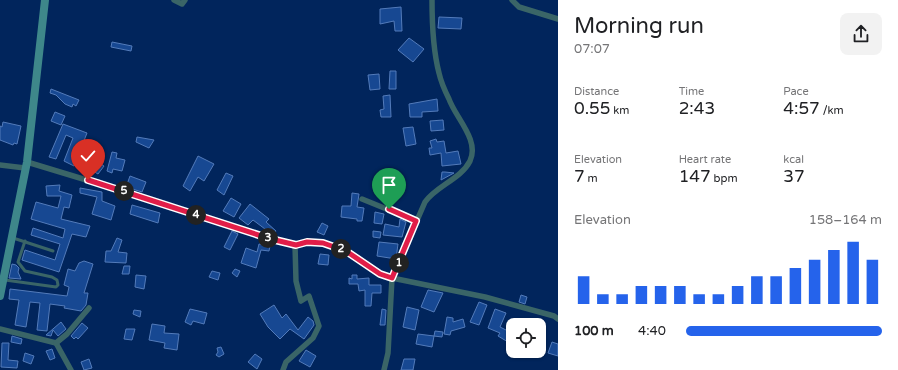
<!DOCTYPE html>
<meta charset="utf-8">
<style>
:root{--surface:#fff;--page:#f2f2f2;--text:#202124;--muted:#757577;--accent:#2563eb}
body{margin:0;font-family:"Varela Round",sans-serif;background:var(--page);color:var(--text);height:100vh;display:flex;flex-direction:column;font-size:15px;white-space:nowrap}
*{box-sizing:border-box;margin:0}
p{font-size:13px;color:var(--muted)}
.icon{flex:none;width:22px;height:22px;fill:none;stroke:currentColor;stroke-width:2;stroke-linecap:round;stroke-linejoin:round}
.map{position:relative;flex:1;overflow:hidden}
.side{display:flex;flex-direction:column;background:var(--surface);width:340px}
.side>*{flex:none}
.tools{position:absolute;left:506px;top:318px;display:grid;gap:8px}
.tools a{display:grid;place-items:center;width:40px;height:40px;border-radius:8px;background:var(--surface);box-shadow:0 1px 3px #0004;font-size:20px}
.pin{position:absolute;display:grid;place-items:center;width:34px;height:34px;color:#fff;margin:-41px -17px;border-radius:50% 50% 50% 0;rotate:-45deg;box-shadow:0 0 4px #0007}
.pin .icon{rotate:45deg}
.km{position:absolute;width:20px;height:20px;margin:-10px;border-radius:50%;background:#222;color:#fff;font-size:11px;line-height:20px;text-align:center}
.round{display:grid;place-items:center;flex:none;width:42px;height:42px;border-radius:8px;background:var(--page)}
.headline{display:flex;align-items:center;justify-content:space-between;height:68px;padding:0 16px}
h1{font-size:22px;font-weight:600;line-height:30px}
.metrics{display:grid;grid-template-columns:repeat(3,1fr);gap:6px;height:68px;padding:4px 16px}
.metrics div{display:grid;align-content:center}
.metrics b{font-size:17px;font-weight:600}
.metrics small{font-size:11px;font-weight:400}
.metrics p{font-size:11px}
.chart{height:112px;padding:8px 16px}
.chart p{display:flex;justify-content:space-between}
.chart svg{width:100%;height:72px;margin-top:4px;stroke:var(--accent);stroke-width:6}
ul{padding:0 16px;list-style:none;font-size:13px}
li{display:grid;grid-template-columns:64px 48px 1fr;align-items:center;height:30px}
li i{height:10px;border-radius:5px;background:var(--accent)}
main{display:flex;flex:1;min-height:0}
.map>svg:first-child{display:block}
.building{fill:#174892;stroke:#537bba}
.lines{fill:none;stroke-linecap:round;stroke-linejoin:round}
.lane{stroke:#3a6567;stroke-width:3}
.street{stroke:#3a6567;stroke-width:5.5}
.secondary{stroke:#3e878a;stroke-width:8}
.route-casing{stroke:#fff;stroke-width:8}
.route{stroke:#e11d48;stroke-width:5}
</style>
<main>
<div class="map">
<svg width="558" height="370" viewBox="0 0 558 370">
<rect width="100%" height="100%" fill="#01255c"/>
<!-- building -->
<g class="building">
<path d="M401 7 402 31H395L394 21 380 24V9Z"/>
<path d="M439 17 462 18 461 29 438 28Z"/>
<path d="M409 38 424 49 413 62 398 50Z"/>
<path d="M112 42 132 46 131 51 111 47Z"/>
<path d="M390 71H396V89H389Z"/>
<path d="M379 74 380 89 370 90 368 75Z"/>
<path d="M51 89 79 100 76 106 73 104 72 107 65 104 56 95 50 93Z"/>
<path d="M390 95 391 117H381L380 110 384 109 383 96Z"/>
<path d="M437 99 438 111 422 112V117H410L409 104Z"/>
<path d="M55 112 65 116 61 125 51 121Z"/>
<path d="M443 120 444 130 431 131 430 121Z"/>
<path d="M3 122 21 126 17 144 14 143 13 145 0 140V126L2 127Z"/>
<path d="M63 124 87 133 74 166 64 161 73 138 66 135 56 159 49 157Z"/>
<path d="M413 127 416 144 406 146 403 128Z"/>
<path d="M137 137 154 140 149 148 136 142Z"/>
<path d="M436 139 437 142 444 141 446 153 458 151 461 164 442 166 441 153 430 155 429 148H432L430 141Z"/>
<path d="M88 150 99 156 96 161 104 166 98 174 93 171 91 173 79 165Z"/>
<path d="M112 152 117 153 116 158 125 160 122 171 113 169 112 173 107 171Z"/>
<path d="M198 156 214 164 204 181 198 177 190 191 183 186Z"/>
<path d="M442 172H445L454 173 441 180Z"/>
<path d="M226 173 233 176 224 195 217 190Z"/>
<path d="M130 176 146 182 142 192 126 187Z"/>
<path d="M60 185 59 191 72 195 69 208 64 207 61 219 90 226 86 237 72 234 59 272 22 260 25 250 55 260 60 244 31 235 33 228 63 238 65 229 31 219 36 202 58 208 61 196H47L46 186Z"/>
<path d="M80 188 102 192V201L115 206 111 220 92 214 97 197 80 193Z"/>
<path d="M352 193 359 194 357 207 364 208 362 221H357V219L341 217 342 206H351Z"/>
<path d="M231 198 241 204 234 217 223 211Z"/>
<path d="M250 204 269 219 266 222 276 231 273 235 253 220 248 225 239 218Z"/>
<path d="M132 205 160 213 158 223 130 214Z"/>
<path d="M375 212 384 214 382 224 374 223Z"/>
<path d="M400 219 406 222 402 237 383 235 385 224 399 227Z"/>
<path d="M322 223 328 226 324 235 317 232Z"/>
<path d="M232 231 238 234 230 250 224 247Z"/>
<path d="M373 231 381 232 380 238 373 237Z"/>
<path d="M117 238 122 240 118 252 127 253 126 263 105 262 106 251H111Z"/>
<path d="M379 242 398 244 396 259 377 256Z"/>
<path d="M259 244 270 246 269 251 261 250 256 268 241 263 246 248 257 252Z"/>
<path d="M320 254 329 255 328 265 318 264Z"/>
<path d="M84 261 93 264 84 293H88L86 305 81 311 64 308 65 306 50 304 47 331 37 330 40 303 30 302 26 327 15 325 19 300 9 299 10 289 67 296 69 287 64 285 68 269 75 271 79 263Z"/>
<path d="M12 264 16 265 19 268 18 272 21 279 9 278Z"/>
<path d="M124 266H130L129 274H122Z"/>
<path d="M235 269 240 271 237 277 232 273Z"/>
<path d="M212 271 220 273 218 280 209 277Z"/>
<path d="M136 275 146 276 144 289 135 287Z"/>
<path d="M352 275H357V279L369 278V285H381V293H372L371 306H365V290L359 291 358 284H349V278L352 279Z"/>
<path d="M428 290 443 293 434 312 421 307Z"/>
<path d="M521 295 527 297 525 304 519 302Z"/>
<path d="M479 302 487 305 479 325 470 322Z"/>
<path d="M274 305 282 318 286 314 298 330 308 317 313 321 314 325 304 339 290 329 280 339 268 327 260 314Z"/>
<path d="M407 307 419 310 415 330 403 327Z"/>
<path d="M190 309 207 313 204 324 193 321 191 325 185 322Z"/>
<path d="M382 309 386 310 385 325H380Z"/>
<path d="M495 309 506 313 500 327 510 332 513 327V348L507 345 508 342 498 336 500 333 488 328Z"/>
<path d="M134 310 141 311 140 317 133 314Z"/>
<path d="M447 317 453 318V322L463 319 465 327 451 331 450 335 444 334Z"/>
<path d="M61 322 66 329 58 336 53 330 51 336 46 335Z"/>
<path d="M82 323 88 328 78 339 76 337 74 339 71 336Z"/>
<path d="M152 324 165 326 164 333 179 334 177 350 164 348 165 343 149 340Z"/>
<path d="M126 329H135L132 340 124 339Z"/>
<path d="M435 331 443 332 442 337 434 336Z"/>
<path d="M418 334 434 336 432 347 416 344Z"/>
<path d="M12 336 22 339 21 344 11 342Z"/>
<path d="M552 342 558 344V356L548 353Z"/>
<path d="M2 343H9L8 360 18 361 17 368 1 367Z"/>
<path d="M221 347 224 354 219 357 216 355 218 352 217 348Z"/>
<path d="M52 349 55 358 50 360 46 351Z"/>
<path d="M306 350 316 356 310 367 299 361Z"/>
<path d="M25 353 34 356 31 364 23 361Z"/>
<path d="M255 354 262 359 257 369 248 362Z"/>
<path d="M89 359 92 368 84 370 81 362Z"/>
<path d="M404 359H415L413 370H401Z"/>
</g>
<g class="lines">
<!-- lane -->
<g class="lane">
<path d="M13 238 53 251"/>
<path d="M5 280 56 287 58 285 57 280 52 277 25 271 18 262 25 241"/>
</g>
<!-- street -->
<g class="street">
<path d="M174 0 182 4 185 0"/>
<path d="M432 0C432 24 433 50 439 73 441 82 445 91 449 99 455 117 480 140 470 161 461 179 436 186 425 202L392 278 485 297 554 316 558 319"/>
<path d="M512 0 519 7 558 19"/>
<path d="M27 162 126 192 271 239 295 245 307 242 323 243 346 251 380 274 392 278 388 353 384 370"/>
<path d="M0 165 25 168"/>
<path d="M362 199 416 221"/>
<path d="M0 329 56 343 71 370"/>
<path d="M56 343 67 334 89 308"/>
<path d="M283 370 286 362 313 338 319 326 309 296 301 301 296 281 295 245"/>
</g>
<!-- secondary -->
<path class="secondary" d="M0 296 27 162 45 0"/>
</g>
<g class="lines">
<!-- route casing -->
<g class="route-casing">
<path id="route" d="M88 180 271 239 296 245 307 242 323 243 346 251 380 274 392 278 416 221 389 209"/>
</g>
<!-- route -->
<use href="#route" class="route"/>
</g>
</svg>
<div class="tools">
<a><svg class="icon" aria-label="locate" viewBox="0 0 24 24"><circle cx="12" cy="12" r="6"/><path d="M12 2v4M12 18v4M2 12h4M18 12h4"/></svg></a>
</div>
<div class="pin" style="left:389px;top:209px;background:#1e9e55"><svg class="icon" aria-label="arrive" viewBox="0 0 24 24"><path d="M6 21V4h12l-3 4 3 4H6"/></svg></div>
<div class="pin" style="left:88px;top:180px;background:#d93025"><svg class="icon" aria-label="check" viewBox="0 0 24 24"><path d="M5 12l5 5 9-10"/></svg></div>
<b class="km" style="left:399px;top:263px">1</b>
<b class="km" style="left:341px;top:249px">2</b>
<b class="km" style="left:268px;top:238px">3</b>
<b class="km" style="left:196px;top:215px">4</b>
<b class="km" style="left:124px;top:191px">5</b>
</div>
<section class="side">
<div class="headline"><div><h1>Morning run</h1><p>07:07</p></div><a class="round"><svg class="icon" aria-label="share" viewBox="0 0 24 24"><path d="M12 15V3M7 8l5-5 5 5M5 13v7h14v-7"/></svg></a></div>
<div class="metrics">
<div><p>Distance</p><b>0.55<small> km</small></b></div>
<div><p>Time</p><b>2:43</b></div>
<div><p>Pace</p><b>4:57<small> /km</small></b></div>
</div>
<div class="metrics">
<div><p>Elevation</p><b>7<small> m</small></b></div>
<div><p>Heart rate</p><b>147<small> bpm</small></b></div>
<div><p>kcal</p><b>37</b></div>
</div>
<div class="chart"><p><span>Elevation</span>158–164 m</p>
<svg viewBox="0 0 160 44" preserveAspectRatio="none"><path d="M5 44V27M15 44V38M25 44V38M35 44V33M45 44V33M55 44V33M65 44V38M75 44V38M85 44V33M95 44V27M105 44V27M115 44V22M125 44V17M135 44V11M145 44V6M155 44V17"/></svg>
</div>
<ul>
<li><b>100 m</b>4:40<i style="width:100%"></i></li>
</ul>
</section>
</main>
